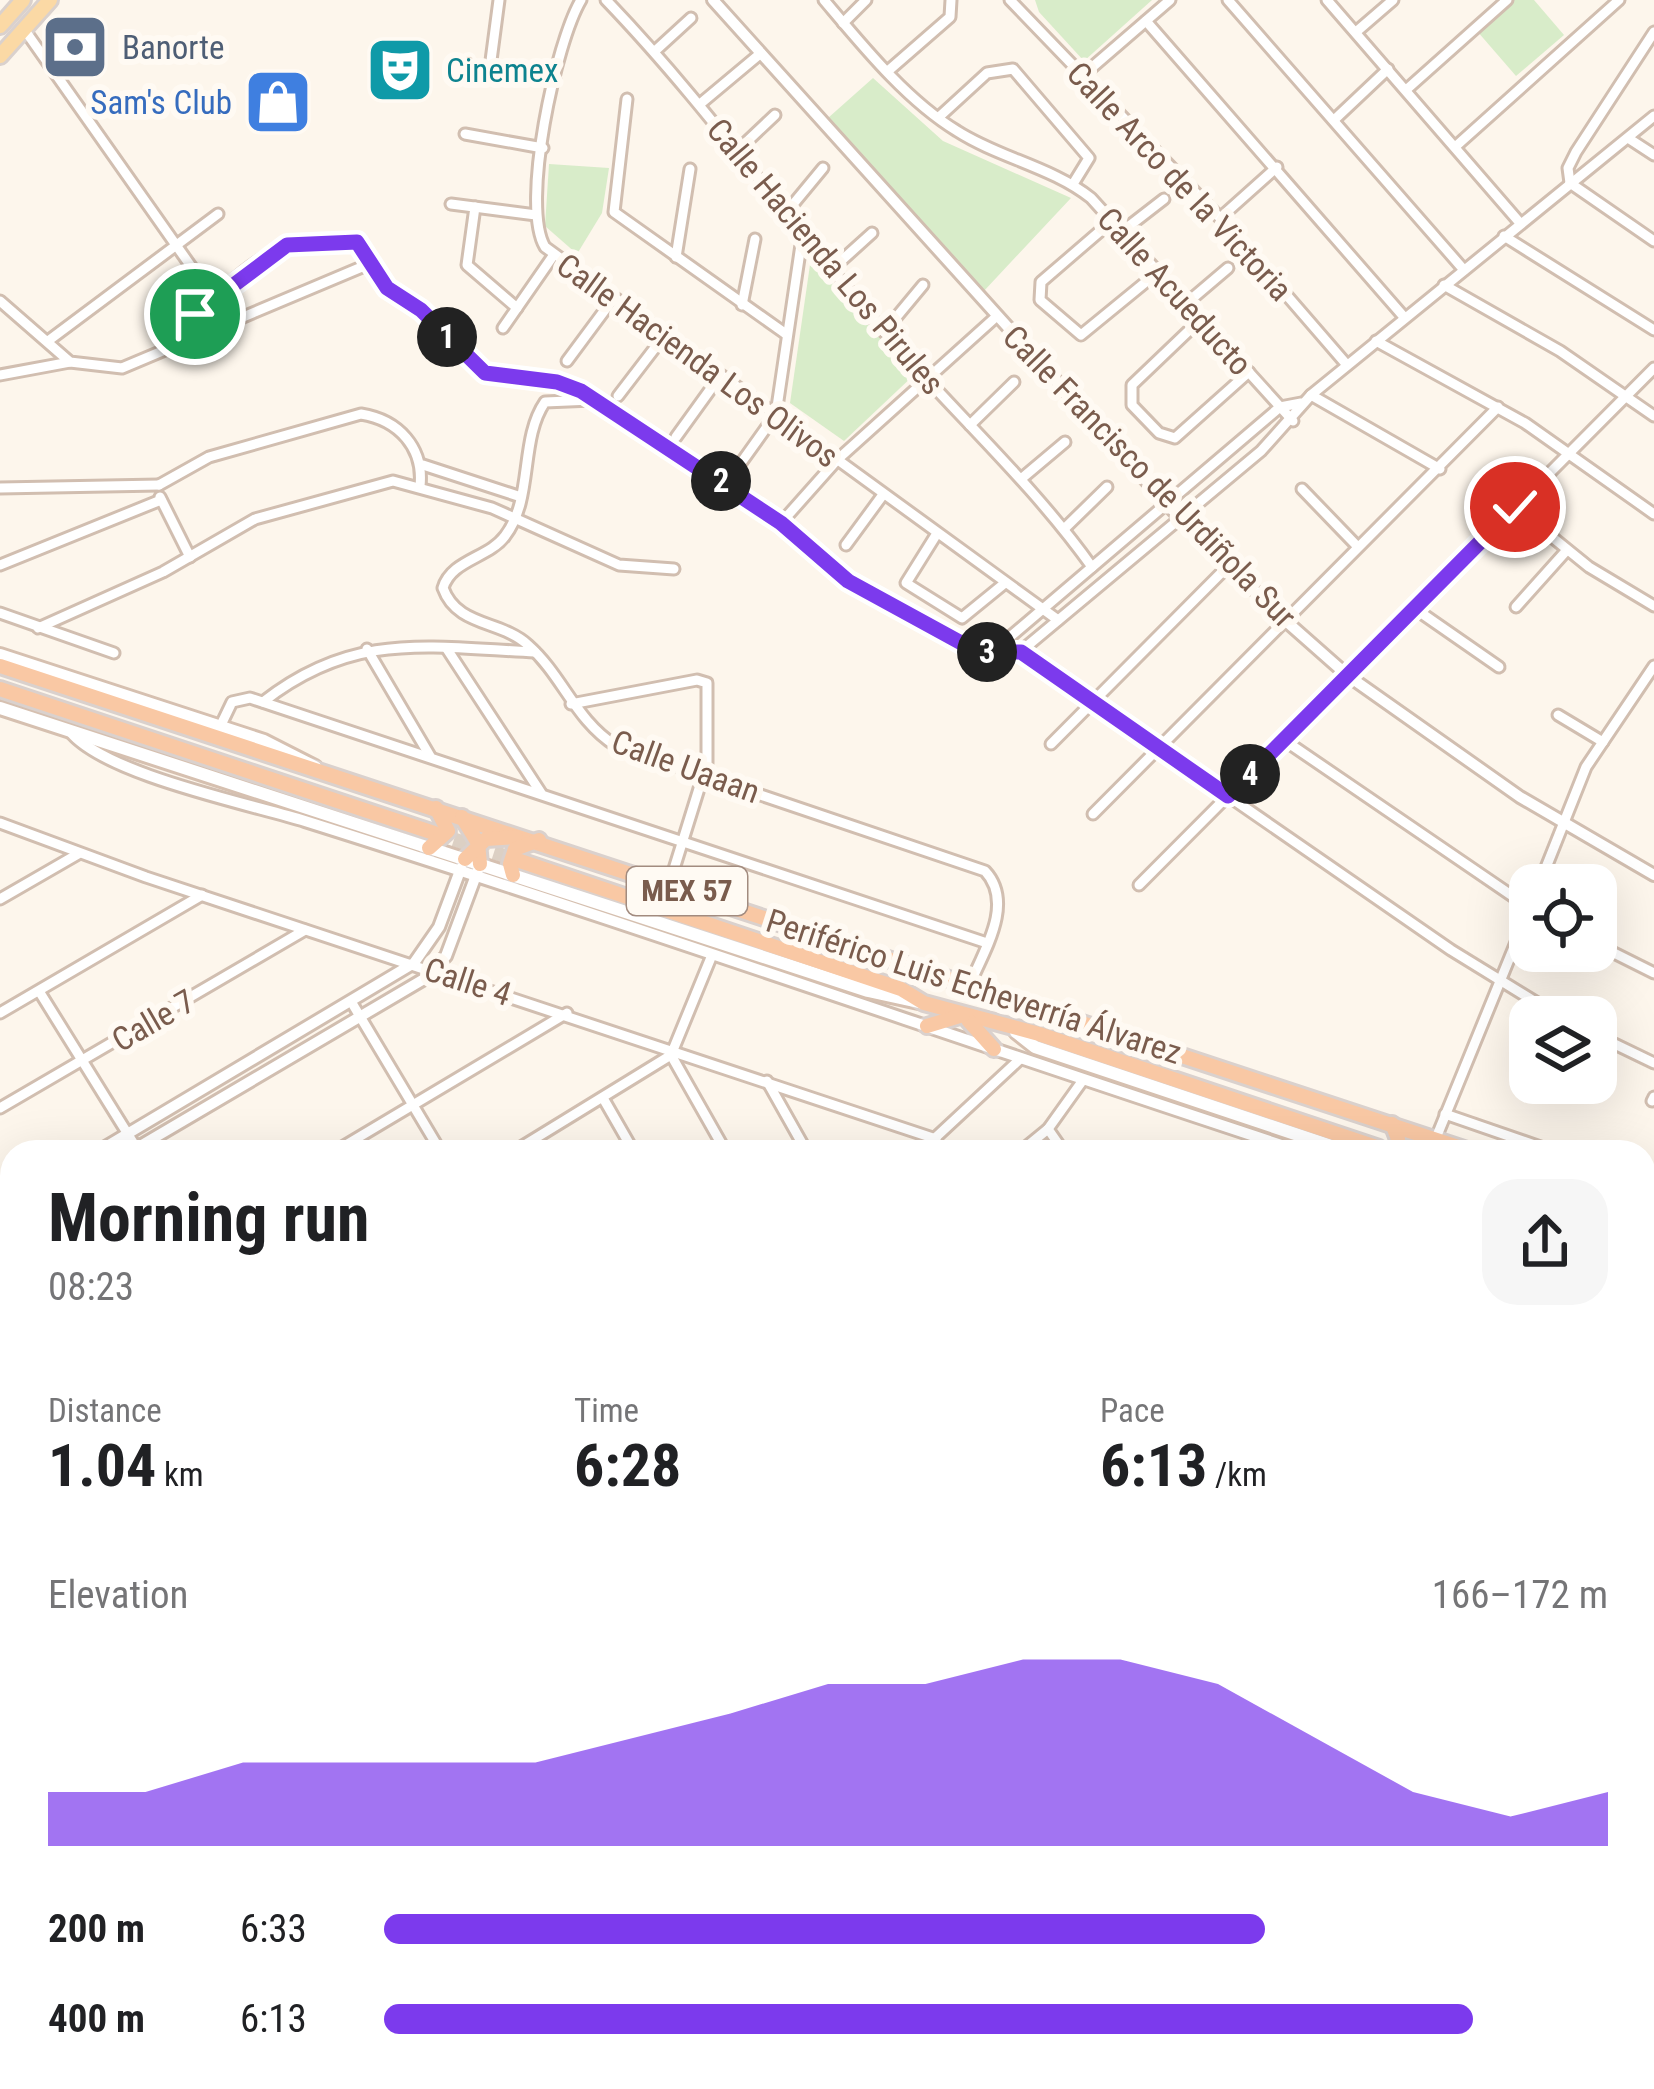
<!DOCTYPE html>
<meta charset="utf-8">
<style>
:root{--surface:#fff;--page:#f6f6f6;--text:#202124;--muted:#757577;--accent:#7c3aed}
body{margin:0;font-family:"Roboto Condensed",sans-serif;background:var(--page);color:var(--text);height:100vh;display:flex;flex-direction:column;font-size:45px;white-space:nowrap}
*{box-sizing:border-box;margin:0}
p{font-size:39px;color:var(--muted)}
.icon{flex:none;width:66px;height:66px;fill:none;stroke:currentColor;stroke-width:2;stroke-linecap:round;stroke-linejoin:round}
.map{position:relative;flex:1;overflow:hidden}
.panel{position:absolute;left:0px;top:1140px;width:1656px;height:951px;display:flex;flex-direction:column;background:var(--surface);border-radius:36px 36px 0 0;box-shadow:0 12px 48px #0002}
.panel>*{flex:none}
.buttons{position:absolute;left:1509px;top:864px;display:grid;gap:24px}
.buttons a{display:grid;place-items:center;width:108px;height:108px;border-radius:24px;background:var(--surface);box-shadow:0 12px 48px #0002;font-size:60px}
.pin{position:absolute;display:grid;place-items:center;width:102px;height:102px;color:#fff;margin:-51px;border:6px solid #fff;border-radius:50%;box-shadow:0 3px 12px #0007}
.km{position:absolute;width:60px;height:60px;margin:-30px;border-radius:50%;background:#222;color:#fff;font-size:33px;line-height:60px;text-align:center}
.round{display:grid;place-items:center;flex:none;width:126px;height:126px;border-radius:36px;background:var(--page)}
.summary{display:flex;align-items:center;justify-content:space-between;height:204px;padding:0 48px}
h1{font-size:66px;font-weight:700;line-height:90px}
.metrics{display:grid;grid-template-columns:repeat(3,1fr);gap:18px;height:204px;padding:12px 48px}
.metrics div{display:grid;align-content:center}
.metrics b{font-size:60px;font-weight:700}
.metrics small{font-size:33px;font-weight:400}
.metrics p{font-size:33px}
.chart{height:336px;padding:24px 48px}
.chart p{display:flex;justify-content:space-between}
.chart svg{width:100%;height:216px;margin-top:12px;fill:var(--accent);opacity:.7}
ul{padding:0 48px;list-style:none;font-size:39px}
li{display:grid;grid-template-columns:192px 144px 1fr;align-items:center;height:90px}
li i{height:30px;border-radius:15px;background:var(--accent)}
.map>svg:first-child{display:block}
.green{fill:#d8ecc9}
.lines{fill:none;stroke-linecap:round;stroke-linejoin:round}
.trunk-tunnel{stroke:#dcd0c4;stroke-width:14;stroke-dasharray:14 7;stroke-linecap:butt}
.minor-casing{stroke:#d1beb0;stroke-width:15}
.tertiary-casing{stroke:#d1beb0;stroke-width:16}
.secondary-casing{stroke:#d6c0b0;stroke-width:18}
.primary-casing{stroke:#dad1cd;stroke-width:20}
.trunk-casing{stroke:#dad1cd;stroke-width:20}
.minor{stroke:#fff;stroke-width:9}
.tertiary{stroke:#fff;stroke-width:10}
.secondary{stroke:#fff;stroke-width:12}
.primary{stroke:#fbd9a5;stroke-width:14}
.trunk{stroke:#f9c8a4;stroke-width:14}
.route-casing{stroke:#fff;stroke-width:24}
.route{stroke:#7c3aed;stroke-width:15}
.labels{text-anchor:middle;stroke-width:12;stroke-linejoin:round;paint-order:stroke}
.shield{fill:#fffaf3;stroke:#a28b7f;stroke-width:3}
.shield-label{font-size:30px;font-weight:bold;fill:#7a5c4d}
.service-label{font-size:33px;fill:#4e5e75;stroke:#fffaf3;text-anchor:start}
.culture-label{font-size:33px;fill:#0d838f;stroke:#fffaf3;text-anchor:start}
.shop-label{font-size:33px;fill:#366cbe;stroke:#fffaf3;text-anchor:end}
.street-label{font-size:33px;fill:#7a5c4d;stroke:#fffaf3}
</style>
<div class="map">
<svg width="1654" height="2089" viewBox="0 0 1654 2089">
<rect width="100%" height="100%" fill="#fdf6ec"/>
<!-- green -->
<g class="green">
<path d="M1035 0H1152L1084 61 1039 12Z"/>
<path d="M1513 0H1534L1564 35 1516 76 1477 31Z"/>
<path d="M873 78 943 141 1071 198 983 292 828 118Z"/>
<path d="M549 164 609 168 602 213 577 254 545 226Z"/>
<path d="M812 251 916 373 844 441 790 403Z"/>
</g>
<g class="lines">
<!-- trunk-tunnel -->
<path class="trunk-tunnel" d="M434 833 520 861"/>
<!-- minor casing -->
<g class="minor-casing">
<g id="minor">
<path d="M581 0C556 42 520 205 545 247L1058 620"/>
<path d="M606 0C705 103 787 220 881 328 950 409 1030 480 1092 567"/>
<path d="M824 0C862 45 906 100 957 131 999 158 1052 167 1091 198L1293 421"/>
<path d="M1010 0 1220 218 1347 365"/>
<path d="M1228 0 1464 270"/>
<path d="M1327 0 1520 223"/>
<path d="M1146 21 1404 317"/>
<path d="M843 23 866 0"/>
<path d="M24 29 214 299"/>
<path d="M1356 32 1393 0"/>
<path d="M655 51 691 18"/>
<path d="M469 65 555 80"/>
<path d="M490 68 499 0"/>
<path d="M888 71 950 17 951 0"/>
<path d="M1082 76 1170 0"/>
<path d="M1406 90 1507 0"/>
<path d="M627 99 614 212 786 334"/>
<path d="M700 104 761 53"/>
<path d="M939 117 987 73 1013 69 1089 158 1073 184"/>
<path d="M1334 120 1388 69"/>
<path d="M465 134 543 148"/>
<path d="M1628 138 1654 155"/>
<path d="M1455 147 1619 0"/>
<path d="M738 150 775 115"/>
<path d="M1570 183 1568 168 1576 152 1654 32"/>
<path d="M1570 183 1654 241"/>
<path d="M451 204 536 215"/>
<path d="M475 207 467 265 517 308"/>
<path d="M785 214 823 168"/>
<path d="M1220 218 1277 167"/>
<path d="M1113 220 1041 282 1040 300 1081 335 1158 272"/>
<path d="M1124 230 1164 199"/>
<path d="M1504 236 1654 330"/>
<path d="M676 257 690 169"/>
<path d="M831 270 872 233"/>
<path d="M1444 285 1560 351 1654 416"/>
<path d="M0 301 70 362 122 368 369 264"/>
<path d="M1188 302 1228 268"/>
<path d="M742 305 755 239"/>
<path d="M1201 319 1132 385V405L1159 433 1175 438 1249 372"/>
<path d="M503 328 553 256"/>
<path d="M884 332 923 285"/>
<path d="M48 341 218 214"/>
<path d="M1376 341 1525 423 1654 514"/>
<path d="M171 346C194 313 253 255 292 244 312 238 336 239 357 242L387 288 421 310 485 373 557 382 581 391 781 523 848 581 976 651 1020 652 1451 950 1560 1017"/>
<path d="M567 361 613 299"/>
<path d="M0 375 70 362"/>
<path d="M1311 395 1440 469"/>
<path d="M618 396 664 336"/>
<path d="M592 400 545 402C519 440 534 498 505 536 489 558 451 560 443 588 457 627 501 620 528 645 563 676 575 720 616 746L985 871C1015 903 984 951 969 986"/>
<path d="M970 425 1014 382"/>
<path d="M676 437 720 376"/>
<path d="M423 465 518 496"/>
<path d="M736 470 776 414 802 238"/>
<path d="M1021 479 1065 442"/>
<path d="M159 485 209 457 361 414C399 420 424 448 420 486"/>
<path d="M0 488 159 485"/>
<path d="M1302 489 1357 546"/>
<path d="M160 497 190 557"/>
<path d="M1515 507 1589 567 1654 606"/>
<path d="M781 523 837 460 997 316"/>
<path d="M1064 529 1107 487"/>
<path d="M936 535 906 583 962 618 1005 583"/>
<path d="M846 545 882 496"/>
<path d="M0 565 161 500"/>
<path d="M1516 607 1567 550"/>
<path d="M1414 608 1499 667"/>
<path d="M0 613 114 653"/>
<path d="M38 628 163 572 255 519 393 481 492 508 619 565 674 569"/>
<path d="M997 648 1280 407 1301 403"/>
<path d="M367 649 430 756"/>
<path d="M447 649 541 793"/>
<path d="M1020 652 1261 451 1311 395 1654 116"/>
<path d="M263 702C353 631 428 647 535 652"/>
<path d="M571 704 697 680 707 683V763L669 885"/>
<path d="M1558 715 1603 742"/>
<path d="M220 727 232 702 250 698 987 943"/>
<path d="M1284 740 1530 908 1436 1138"/>
<path d="M1051 744 1228 566"/>
<path d="M1093 814 1498 407"/>
<path d="M0 823 146 877 936 1139"/>
<path d="M1139 885 1654 368"/>
<path d="M1539 885 1586 767 1654 666"/>
<path d="M0 899 78 854"/>
<path d="M1596 944 1654 973"/>
<path d="M39 991 139 1152"/>
<path d="M352 1003 441 1152"/>
<path d="M0 1013 202 895"/>
<path d="M1596 1035 1654 1063"/>
<path d="M671 1055 726 1152"/>
<path d="M767 1081 807 1152"/>
<path d="M603 1098 634 1152"/>
<path d="M1652 1101 1654 1097"/>
<path d="M0 1108 305 930"/>
<path d="M1445 1114 1555 1152"/>
<path d="M1048 1129 1064 1152"/>
<path d="M334 1152 567 1013"/>
<path d="M513 1152 671 1055 712 955"/>
<path d="M920 1152 1019 1060"/>
<path d="M1020 1152 1048 1129 1083 1080"/>
<path d="M1644 1183 1654 1186"/>
<path d="M1644 1284 1648 1270"/>
<path d="M0 1343 12 1336"/>
<path d="M0 1450 12 1443"/>
<path d="M0 1594 12 1613"/>
<path d="M1644 1728 1654 1731"/>
<path d="M1644 1796 1654 1764"/>
<path d="M0 1822 12 1813"/>
<path d="M1644 1949 1654 1952"/>
<path d="M0 1966 12 1956"/>
<path d="M1644 2036 1654 2001"/>
<path d="M856 2079 871 2089"/>
<path d="M1049 2079 1057 2089"/>
<path d="M1 2089 15 2079"/>
<path d="M343 2089 357 2079"/>
<path d="M490 2089 504 2079"/>
<path d="M640 2089 653 2082"/>
<path d="M781 2089 797 2079"/>
<path d="M824 2089 831 2079"/>
<path d="M1083 2089 1098 2079"/>
<path d="M1241 2089 1257 2079"/>
<path d="M1321 2089 1324 2079"/>
<path d="M1486 2089 1489 2079"/>
<path d="M1557 2089 1560 2079"/>
<path d="M1629 2089 1632 2079"/>
</g>
</g>
<!-- tertiary casing -->
<g class="tertiary-casing">
<g id="tertiary">
<path d="M713 0 1179 517 1287 622 1347 675 1520 797 1654 875"/>
<path d="M70 731C103 774 250 804 305 821 639 926 970 1043 1303 1152"/>
<path d="M97 1152 414 963 439 927 461 868"/>
<path d="M130 1152 424 979 446 956 478 870"/>
<path d="M0 1209 12 1202"/>
<path d="M0 1231 12 1223"/>
<path d="M1644 1268 1654 1272"/>
<path d="M158 2089 172 2079"/>
<path d="M194 2089 208 2079"/>
</g>
</g>
<!-- secondary casing -->
<g class="secondary-casing">
<g id="secondary">
<path d="M0 655 264 741 315 767"/>
<path d="M0 708 868 991 923 1003"/>
<path d="M1016 1032 1035 1047 1349 1152"/>
<path d="M1644 1251 1654 1255"/>
</g>
</g>
<!-- primary casing -->
<g class="primary-casing">
<g id="primary">
<path d="M0 26 23 0"/>
<path d="M0 56 50 0"/>
</g>
</g>
<!-- trunk casing -->
<g class="trunk-casing">
<g id="trunk">
<path d="M0 666 1473 1152"/>
<path d="M0 689 434 833"/>
<path d="M462 817 478 843 480 864"/>
<path d="M429 848 448 831 436 808"/>
<path d="M465 859 486 839 516 837"/>
<path d="M520 861 901 989 924 1003 1039 1034 1379 1148"/>
<path d="M513 875 510 864 515 849 539 840"/>
<path d="M968 1020 994 1049"/>
<path d="M927 1026 963 1015"/>
<path d="M1392 1124 1398 1139 1394 1152"/>
<path d="M1644 1209 1654 1213"/>
<path d="M1644 1237 1654 1240"/>
</g>
</g>
<!-- minor -->
<use href="#minor" class="minor"/>
<!-- tertiary -->
<use href="#tertiary" class="tertiary"/>
<!-- secondary -->
<use href="#secondary" class="secondary"/>
<!-- primary -->
<use href="#primary" class="primary"/>
<!-- trunk -->
<use href="#trunk" class="trunk"/>
</g>
<g class="lines">
<!-- route casing -->
<g class="route-casing">
<path id="route" d="M195 314 287 245 357 242 387 288 421 310 485 373 557 382 581 391 781 523 848 581 976 651 1021 652 1228 796 1515 507"/>
</g>
<!-- route -->
<use href="#route" class="route"/>
</g>
<!-- icons -->
<defs>
<g id="bank-square" transform="scale(3.45)"><rect x="-9" y="-9" width="18" height="18" rx="4" fill="#5c6f8a" stroke="#fffaf3"/><path d="M-6-4H6V4H-6ZM0-2.3a2.3 2.3 0 1 0 0 4.6a2.3 2.3 0 1 0 0-4.6Z" fill="#fff"/></g>
<g id="theatre-square" transform="scale(3.45)"><rect x="-9" y="-9" width="18" height="18" rx="4" fill="#0f9aa8" stroke="#fffaf3"/><path d="M-5-5.5Q0-4 5-5.5V0Q5 5 0 6Q-5 5-5 0ZM-3.3-2.5H-1v1.5H-3.3ZM1-2.5H3.3v1.5H1ZM-2.8 1Q0 5.5 2.8 1Z" fill="#fff"/></g>
<g id="shop-square" transform="scale(3.45)"><rect x="-9" y="-9" width="18" height="18" rx="4" fill="#3f7fe0" stroke="#fffaf3"/><path d="M-5-2.5h2.3a2.7 3.5 0 0 1 5.4 0H5L5.5 6h-11ZM-1.5-2.5h3a1.5 2.3 0 0 0-3 0Z" fill="#fff"/></g>
</defs>
<g fill-rule="evenodd">
<use href="#bank-square" x="75" y="47"/>
<use href="#theatre-square" x="400" y="70"/>
<use href="#shop-square" x="278" y="102"/>
</g>
<g class="labels">
<!-- shield labels -->
<rect class="shield" x="627" y="867" width="120" height="48" rx="9"/>
<g class="shield-label">
<text x="687" y="901">MEX 57</text>
</g>
<!-- service labels -->
<g class="service-label">
<text x="122" y="59">Banorte</text>
</g>
<!-- culture labels -->
<g class="culture-label">
<text x="446" y="82">Cinemex</text>
</g>
<!-- shop labels -->
<g class="shop-label">
<text x="232" y="114">Sam's Club</text>
</g>
<!-- street labels -->
<g class="street-label">
<text transform="translate(1180 181) rotate(47)" y="12">Calle Arco de la Victoria</text>
<text transform="translate(826 256) rotate(50)" y="12">Calle Hacienda Los Pirules</text>
<text transform="translate(1175 291) rotate(48)" y="12">Calle Acueducto</text>
<text transform="translate(698 360) rotate(36)" y="12">Calle Hacienda Los Olivos</text>
<text transform="translate(1150 476) rotate(46)" y="12">Calle Francisco de Urdiñola Sur</text>
<text transform="translate(686 766) rotate(20)" y="12">Calle Uaaan</text>
<text transform="translate(468 981) rotate(18)" y="12">Calle 4</text>
<text transform="translate(974 986) rotate(18)" y="12">Periférico Luis Echeverría Álvarez</text>
<text transform="translate(153 1020) rotate(-30)" y="12">Calle 7</text>
</g>
</g>
</svg>
<div class="buttons">
<a><svg class="icon" aria-label="locate" viewBox="0 0 24 24"><circle cx="12" cy="12" r="6"/><path d="M12 2v4M12 18v4M2 12h4M18 12h4"/></svg></a>
<a><svg class="icon" aria-label="layers" viewBox="0 0 24 24"><path d="M12 4l9 5-9 5-9-5zM3 14l9 5 9-5"/></svg></a>
</div>
<div class="pin" style="left:195px;top:314px;background:#1e9e55"><svg class="icon" aria-label="arrive" viewBox="0 0 24 24"><path d="M6 21V4h12l-3 4 3 4H6"/></svg></div>
<div class="pin" style="left:1515px;top:507px;background:#d93025"><svg class="icon" aria-label="check" viewBox="0 0 24 24"><path d="M5 12l5 5 9-10"/></svg></div>
<b class="km" style="left:447px;top:337px">1</b>
<b class="km" style="left:721px;top:481px">2</b>
<b class="km" style="left:987px;top:652px">3</b>
<b class="km" style="left:1250px;top:774px">4</b>
<section class="panel">
<div class="summary"><div><h1>Morning run</h1><p>08:23</p></div><a class="round"><svg class="icon" aria-label="share" viewBox="0 0 24 24"><path d="M12 15V3M7 8l5-5 5 5M5 13v7h14v-7"/></svg></a></div>
<div class="metrics">
<div><p>Distance</p><b>1.04<small> km</small></b></div>
<div><p>Time</p><b>6:28</b></div>
<div><p>Pace</p><b>6:13<small> /km</small></b></div>
</div>
<div class="chart"><p><span>Elevation</span>166–172 m</p>
<svg viewBox="0 0 160 44" preserveAspectRatio="none"><path d="M0 44V33L10 33L20 27L30 27L40 27L50 27L60 22L70 17L80 11L90 11L100 6L110 6L120 11L130 22L140 33L150 38L160 33V44z"/></svg>
</div>
<ul>
<li><b>200 m</b>6:33<i style="width:72%"></i></li>
<li><b>400 m</b>6:13<i style="width:89%"></i></li>
</ul>
</section>
</div>
